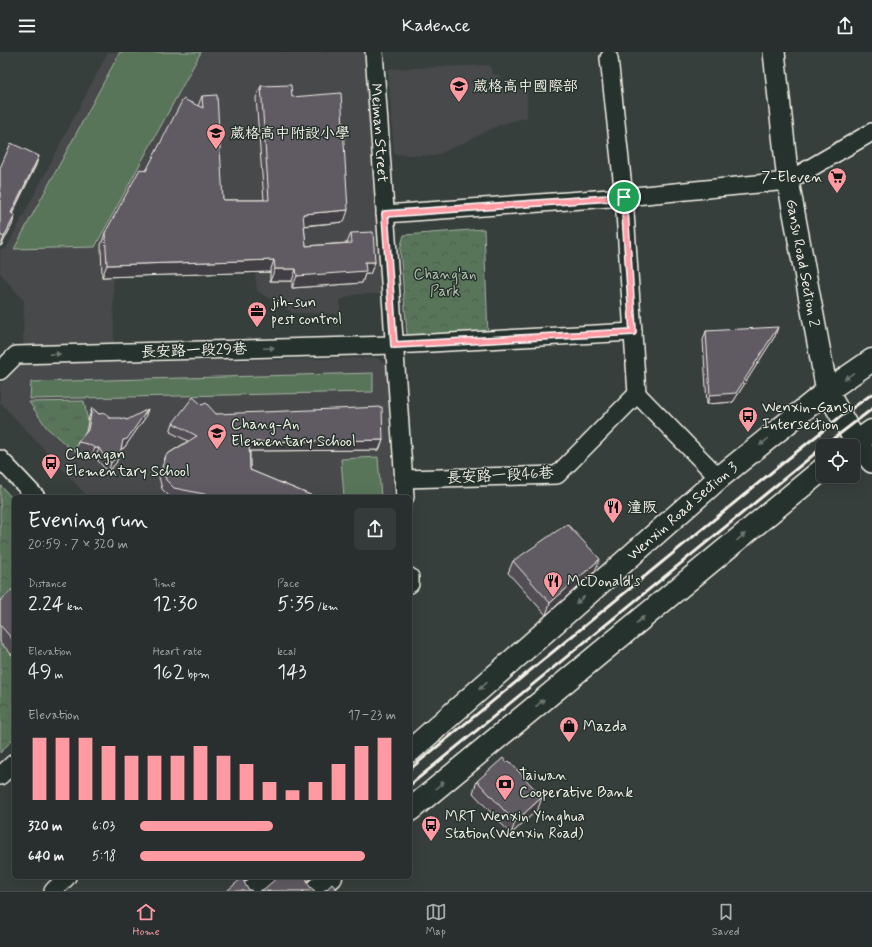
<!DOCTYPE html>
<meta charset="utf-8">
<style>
:root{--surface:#292f2e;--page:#353b3a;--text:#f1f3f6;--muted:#a5a9aa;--line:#454a4a;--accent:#ff9aa2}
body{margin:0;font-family:Mynerve,"LXGW WenKai TC",sans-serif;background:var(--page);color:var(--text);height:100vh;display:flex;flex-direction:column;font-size:15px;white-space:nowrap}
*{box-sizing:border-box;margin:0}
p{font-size:13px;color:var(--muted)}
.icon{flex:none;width:22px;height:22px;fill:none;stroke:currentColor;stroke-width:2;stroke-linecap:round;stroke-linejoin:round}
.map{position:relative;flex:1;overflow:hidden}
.side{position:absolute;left:12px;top:443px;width:400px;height:384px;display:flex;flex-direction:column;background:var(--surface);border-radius:6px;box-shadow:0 4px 16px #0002,0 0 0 1px var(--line)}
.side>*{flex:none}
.buttons{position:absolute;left:816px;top:387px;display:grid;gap:8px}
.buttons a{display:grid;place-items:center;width:44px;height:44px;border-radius:6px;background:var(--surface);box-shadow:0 4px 16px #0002,0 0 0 1px var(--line);font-size:20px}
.pin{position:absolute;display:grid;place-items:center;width:34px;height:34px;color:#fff;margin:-17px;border:2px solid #fff;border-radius:50%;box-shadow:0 1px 4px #0007}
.round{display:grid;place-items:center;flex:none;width:42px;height:42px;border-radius:6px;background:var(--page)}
.summary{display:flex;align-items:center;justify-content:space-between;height:68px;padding:0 16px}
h1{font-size:22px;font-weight:600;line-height:30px}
.stats{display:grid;grid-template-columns:repeat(3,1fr);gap:6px;height:68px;padding:4px 16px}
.stats div{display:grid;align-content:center}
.stats b{font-size:20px;font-weight:600}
.stats small{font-size:11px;font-weight:400}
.stats p{font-size:11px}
.chart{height:112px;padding:8px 16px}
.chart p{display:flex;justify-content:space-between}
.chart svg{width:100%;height:72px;margin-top:4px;stroke:var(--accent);stroke-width:6}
ul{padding:0 16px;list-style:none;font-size:13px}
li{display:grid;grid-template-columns:64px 48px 1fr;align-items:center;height:30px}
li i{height:10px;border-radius:5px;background:var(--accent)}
header{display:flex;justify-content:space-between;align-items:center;height:52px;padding:0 16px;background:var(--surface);font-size:18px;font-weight:600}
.menu{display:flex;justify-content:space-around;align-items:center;height:56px;border-top:1px solid var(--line);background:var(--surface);font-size:11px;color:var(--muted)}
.menu a{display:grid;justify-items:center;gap:2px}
.menu .current{color:var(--accent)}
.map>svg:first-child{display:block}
.built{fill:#474a4b}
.grass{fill:url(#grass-tufts);stroke:#a6b2a1}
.park{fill:url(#park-crowns);stroke:#a6b2a1}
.pitch{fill:#59745a;stroke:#a6b2a1}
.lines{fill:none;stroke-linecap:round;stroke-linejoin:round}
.minor-casing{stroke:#f4f1e8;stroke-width:20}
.tertiary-casing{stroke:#f4f1e8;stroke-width:24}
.secondary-casing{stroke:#f4f1e8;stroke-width:25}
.minor{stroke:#26332d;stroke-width:17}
.tertiary{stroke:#26332d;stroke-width:21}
.secondary{stroke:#26332d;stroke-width:22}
.rail{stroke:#f4f1e8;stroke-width:3}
.wall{fill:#534d55;stroke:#f4f1e8}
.shaded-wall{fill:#433f45;stroke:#f4f1e8}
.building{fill:#605a63;stroke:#f4f1e8}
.oneway{fill:#6e766e}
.route-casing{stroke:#fff;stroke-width:8}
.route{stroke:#ff9aa2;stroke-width:5}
.labels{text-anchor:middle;stroke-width:3;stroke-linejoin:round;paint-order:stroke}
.poi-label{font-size:15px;fill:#f4f1e8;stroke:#26332d;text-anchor:start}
.street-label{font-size:15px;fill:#f4f1e8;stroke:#26332d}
.park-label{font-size:15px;fill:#b6bfaf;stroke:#26332d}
</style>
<header><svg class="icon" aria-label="menu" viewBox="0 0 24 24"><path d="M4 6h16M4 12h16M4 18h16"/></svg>Kadence<svg class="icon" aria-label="share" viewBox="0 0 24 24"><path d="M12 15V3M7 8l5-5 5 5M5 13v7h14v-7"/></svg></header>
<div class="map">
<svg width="872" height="839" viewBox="0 0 872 839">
<defs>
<pattern id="grass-tufts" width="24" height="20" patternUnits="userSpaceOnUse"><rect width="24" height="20" fill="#59745a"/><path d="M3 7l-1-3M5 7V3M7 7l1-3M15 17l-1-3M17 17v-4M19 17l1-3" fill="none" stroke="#505c4f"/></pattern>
<pattern id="park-crowns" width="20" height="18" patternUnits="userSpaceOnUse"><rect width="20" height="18" fill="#59745a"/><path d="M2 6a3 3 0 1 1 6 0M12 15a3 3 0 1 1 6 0" fill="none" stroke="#505c4f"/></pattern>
</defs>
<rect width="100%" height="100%" fill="#373f3d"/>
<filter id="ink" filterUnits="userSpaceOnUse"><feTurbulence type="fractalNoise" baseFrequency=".025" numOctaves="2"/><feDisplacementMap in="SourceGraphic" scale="8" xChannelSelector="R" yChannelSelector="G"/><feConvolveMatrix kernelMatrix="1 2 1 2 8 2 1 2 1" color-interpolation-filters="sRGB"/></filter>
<g filter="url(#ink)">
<!-- built -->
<g class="built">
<path d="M108 0H368L386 242H356L340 248V262L293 261 257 239 255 220 113 221 114 294 23 296 24 249 0 221V197H6Z"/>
<path d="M489 13 493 23H499L501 35H511L527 38V65L499 73 463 91 434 104 394 102 388 17Z"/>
<path d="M377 306 387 313 393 445H88L0 350V332L20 312Z"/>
</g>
<!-- grass -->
<path class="grass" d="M84 349 88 370 85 387 73 399 47 376 29 350Z"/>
<!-- park -->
<g class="park">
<path d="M484 177 488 284 419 292 407 282 400 197 404 183Z"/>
<path d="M0 433 14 448V686L0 701Z"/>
</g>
<!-- pitch -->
<g class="pitch">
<path d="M120 0H201L95 195 14 197Z"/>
<path d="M373 321V340L30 347 31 330Z"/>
<path d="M378 405 381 445H344L341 407Z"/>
</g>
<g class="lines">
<!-- minor casing -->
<g class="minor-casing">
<g id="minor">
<path id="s1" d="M374 0 405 445"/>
<path d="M609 6 624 145 637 342"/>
<path d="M385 162 624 145 788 129 872 80"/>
<path d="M0 319 16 303 394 293 633 280"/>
<path d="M637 342 719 426"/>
<path d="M0 407 36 445"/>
<path d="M403 427 557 423 637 342"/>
<path d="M410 525V532"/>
<path d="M0 724 14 711"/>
<path d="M53 839 67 825"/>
</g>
</g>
<!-- tertiary casing -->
<g class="tertiary-casing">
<g id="tertiary">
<path id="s2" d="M774 0 788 129 827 339 856 390 872 410"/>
</g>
</g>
<!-- secondary casing -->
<g class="secondary-casing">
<g id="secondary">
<path d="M851 394 872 379"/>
<path id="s3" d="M410 699 719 426 827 339 872 308"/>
<path d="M410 758 823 417"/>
<path d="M252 839 268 825"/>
<path d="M315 839 331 825"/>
</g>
</g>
<!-- minor -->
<use href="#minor" class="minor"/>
<!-- tertiary -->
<use href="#tertiary" class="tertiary"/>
<!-- secondary -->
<use href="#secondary" class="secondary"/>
<!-- rail -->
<g class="rail">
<path d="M824 394 872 357"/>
<path d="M410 717 789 406 840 365 872 342"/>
<path d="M410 733 823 395"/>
</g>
</g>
<!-- wall -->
<g class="wall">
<path d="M261 34 292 45 344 170 304 174 306 194 347 191 351 181 375 210 370 222H365L362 231 292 236V229H270V220L102 225 101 193 105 181 146 119 198 54 202 44 223 148H264L256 46Z"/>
<path d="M36 113 12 162V173L1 194H0V116Z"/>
<path d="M706 279 775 284 733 350 707 352 703 288Z"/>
<path d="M202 353 216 362 383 388 379 398 250 399V418L315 445H170L162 437 159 425 163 412 166 403 188 389 170 380 173 371Z"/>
<path d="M92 356 99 362 109 366 127 368 145 366 124 396 121 397 116 411 108 420 99 410 96 405H91L85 401 75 399 78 390 86 380 89 365Z"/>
<path d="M513 509 595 519 546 563 508 521Z"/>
<path d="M14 536V605L0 590V549Z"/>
<path d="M507 711 538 757 511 782 473 741 477 729Z"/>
</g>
<!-- shaded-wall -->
<g class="shaded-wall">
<path d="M39 104 36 113 8 170 11 161Z"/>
<path d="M348 158 344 170 299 174 303 162Z"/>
<path d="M15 163 12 173 1 194 4 185Z"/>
<path d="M274 208 270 220 102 225 107 213Z"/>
<path d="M365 210H375L370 222H365L362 231 292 236 297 224Z"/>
<path d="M275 217H296L292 229H270Z"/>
<path d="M778 275 775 284 733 350 707 352 710 343Z"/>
<path d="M148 357 145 366 124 396 120 397 123 388Z"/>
<path d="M383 388 379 398 246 399 249 390Z"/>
<path d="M95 396H99L96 405H91Z"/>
<path d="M120 402 116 411 108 420 111 411Z"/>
<path d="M600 507 595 519 546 563 550 551Z"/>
<path d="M542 745 538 757 511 782 515 770Z"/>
<path d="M246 825H249L244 829Z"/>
<path d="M307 825H312L307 830Z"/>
</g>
<!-- building -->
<g class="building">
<path d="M291 33 292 45 341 41 348 158 303 162 306 194 352 191 351 181 373 180 375 210H365L366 219 297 224 296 217H275L274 208 107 213 105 181 140 117 146 119 183 47 203 56 202 44 217 43 223 148H269L261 34Z"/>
<path d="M11 91 39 104 11 161 15 163 4 185 0 183V116Z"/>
<path d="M778 275 736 341 710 343 706 279Z"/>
<path d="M193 345 202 353 206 351 216 362 382 355 383 388 249 390 250 418 315 445H206L209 443 174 436 166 428 163 416 166 403 197 384 173 371Z"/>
<path d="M92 356 99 362 105 361 109 366H121L127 368 148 357 127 387 123 388 120 402 111 411 102 401 99 396H95L88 392 78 390 88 378Z"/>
<path d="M567 472 600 507 550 551 513 509Z"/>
<path d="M14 536V589L0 573V549Z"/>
<path d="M503 706 507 711 509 709 542 745 515 770 477 729Z"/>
<path d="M243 825H244V830L247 836 252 839H227Z"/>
<path d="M278 825H307V829L310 835 315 839H260L264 837Z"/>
<path d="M332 832 338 839H323L327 837Z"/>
</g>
<!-- one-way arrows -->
<defs><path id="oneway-solid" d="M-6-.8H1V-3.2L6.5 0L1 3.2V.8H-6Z"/></defs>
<g class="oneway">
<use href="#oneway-solid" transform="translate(269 296) rotate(-2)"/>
<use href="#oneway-solid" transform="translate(55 302) rotate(-1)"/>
<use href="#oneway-solid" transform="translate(849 324) rotate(146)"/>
<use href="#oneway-solid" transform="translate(764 390) rotate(141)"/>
<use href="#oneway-solid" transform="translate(741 485) rotate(-40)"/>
<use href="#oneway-solid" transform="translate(580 548) rotate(139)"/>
<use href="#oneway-solid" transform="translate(640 568) rotate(-40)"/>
<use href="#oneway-solid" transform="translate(483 634) rotate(139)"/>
<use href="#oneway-solid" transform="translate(540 651) rotate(-40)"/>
<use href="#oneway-solid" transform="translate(440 733) rotate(-40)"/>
</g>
</g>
<g class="lines" filter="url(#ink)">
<!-- route casing -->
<g class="route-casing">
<path id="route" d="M624 145 633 280 394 293 385 162Z"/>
</g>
<!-- route -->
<use href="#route" class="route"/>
</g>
<!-- icons -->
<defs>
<g id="school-pin" transform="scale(1)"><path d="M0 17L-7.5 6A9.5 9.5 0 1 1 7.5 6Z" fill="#ff9aa2" stroke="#26332d"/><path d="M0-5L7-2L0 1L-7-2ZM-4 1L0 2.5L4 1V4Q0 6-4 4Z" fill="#111"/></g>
<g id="supermarket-pin" transform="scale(1)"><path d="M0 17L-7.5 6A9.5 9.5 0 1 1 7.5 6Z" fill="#ff9aa2" stroke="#26332d"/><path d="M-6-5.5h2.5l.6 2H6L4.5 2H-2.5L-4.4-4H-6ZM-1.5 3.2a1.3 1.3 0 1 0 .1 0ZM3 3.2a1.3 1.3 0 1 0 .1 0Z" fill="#111"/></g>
<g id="office-pin" transform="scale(1)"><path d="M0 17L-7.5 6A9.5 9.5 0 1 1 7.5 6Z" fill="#ff9aa2" stroke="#26332d"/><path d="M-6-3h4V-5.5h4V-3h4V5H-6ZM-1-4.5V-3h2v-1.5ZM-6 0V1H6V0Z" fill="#111"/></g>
<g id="bus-pin" transform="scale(1)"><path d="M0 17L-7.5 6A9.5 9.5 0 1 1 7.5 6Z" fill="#ff9aa2" stroke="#26332d"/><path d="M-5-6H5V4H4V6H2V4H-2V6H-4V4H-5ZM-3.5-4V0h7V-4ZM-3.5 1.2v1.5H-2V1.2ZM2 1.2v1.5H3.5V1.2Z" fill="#111"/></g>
<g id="restaurant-pin" transform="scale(1)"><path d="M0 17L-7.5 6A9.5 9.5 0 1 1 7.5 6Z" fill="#ff9aa2" stroke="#26332d"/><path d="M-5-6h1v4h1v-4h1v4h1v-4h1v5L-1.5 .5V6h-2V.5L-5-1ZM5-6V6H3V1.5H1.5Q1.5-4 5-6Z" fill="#111"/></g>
<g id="shop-pin" transform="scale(1)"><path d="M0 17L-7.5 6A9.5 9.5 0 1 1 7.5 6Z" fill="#ff9aa2" stroke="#26332d"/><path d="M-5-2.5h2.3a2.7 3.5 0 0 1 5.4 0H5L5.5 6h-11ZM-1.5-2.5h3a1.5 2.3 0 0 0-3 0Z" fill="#111"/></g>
<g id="bank-pin" transform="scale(1)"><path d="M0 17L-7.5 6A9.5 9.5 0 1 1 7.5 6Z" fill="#ff9aa2" stroke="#26332d"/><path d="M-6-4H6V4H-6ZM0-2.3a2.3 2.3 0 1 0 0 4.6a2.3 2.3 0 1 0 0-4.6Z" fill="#111"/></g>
</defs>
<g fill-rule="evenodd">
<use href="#school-pin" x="459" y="34"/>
<use href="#school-pin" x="216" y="81"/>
<use href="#supermarket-pin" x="837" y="125"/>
<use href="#office-pin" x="257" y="259"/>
<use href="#bus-pin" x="748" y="364"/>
<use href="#school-pin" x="217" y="381"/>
<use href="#bus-pin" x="51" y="411"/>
<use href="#restaurant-pin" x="613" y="455"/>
<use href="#restaurant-pin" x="553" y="529"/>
<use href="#shop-pin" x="569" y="674"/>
<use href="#bank-pin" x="505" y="732"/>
<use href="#bus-pin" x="431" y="773"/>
</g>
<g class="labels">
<!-- poi labels -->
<g class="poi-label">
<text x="473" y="39">葳格高中國際部</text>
<text x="230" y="86">葳格高中附設小學</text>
<text x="823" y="130" text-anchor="end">7-Eleven</text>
<text x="271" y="255">jih-sun<tspan x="271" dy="17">pest control</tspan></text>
<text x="762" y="360">Wenxin-Gansu<tspan x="762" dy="17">Intersection</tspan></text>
<text x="231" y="377">Chang-An<tspan x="231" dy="17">Elementary School</tspan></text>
<text x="65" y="407">Changan<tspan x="65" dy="17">Elementary School</tspan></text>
<text x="627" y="460">潼阪</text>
<text x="567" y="534">McDonald's</text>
<text x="583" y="679">Mazda</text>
<text x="519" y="728">Taiwan<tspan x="519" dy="17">Cooperative Bank</tspan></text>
<text x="445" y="769">MRT Wenxin Yinghua<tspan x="445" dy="17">Station(Wenxin Road)</tspan></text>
</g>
<!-- street labels -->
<g class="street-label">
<text dy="5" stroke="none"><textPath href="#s1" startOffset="81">Meiman Street</textPath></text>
<text dy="5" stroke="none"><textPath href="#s2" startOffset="213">Gansu Road Section 2</textPath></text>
<text transform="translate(194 298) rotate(-2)" y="5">長安路一段29巷</text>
<text transform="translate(500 423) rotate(-3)" y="5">長安路一段46巷</text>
<text dy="5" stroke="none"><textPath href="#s3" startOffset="363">Wenxin Road Section 3</textPath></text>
</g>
<!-- park labels -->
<g class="park-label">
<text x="445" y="227">Chang'an<tspan x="445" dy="17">Park</tspan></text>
</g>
</g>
</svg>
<div class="buttons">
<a><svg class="icon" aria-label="locate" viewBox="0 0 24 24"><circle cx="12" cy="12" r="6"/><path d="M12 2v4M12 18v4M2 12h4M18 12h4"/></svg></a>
</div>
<div class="pin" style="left:624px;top:145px;background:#1e9e55"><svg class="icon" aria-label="arrive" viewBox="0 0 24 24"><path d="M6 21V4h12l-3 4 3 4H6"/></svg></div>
<section class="side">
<div class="summary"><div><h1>Evening run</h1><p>20:59 · 7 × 320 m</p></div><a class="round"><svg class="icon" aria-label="share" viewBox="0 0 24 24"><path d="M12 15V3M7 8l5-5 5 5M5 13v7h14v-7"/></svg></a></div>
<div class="stats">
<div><p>Distance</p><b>2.24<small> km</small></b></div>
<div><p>Time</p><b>12:30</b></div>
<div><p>Pace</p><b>5:35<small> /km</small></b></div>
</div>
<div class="stats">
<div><p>Elevation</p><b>49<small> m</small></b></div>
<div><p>Heart rate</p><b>162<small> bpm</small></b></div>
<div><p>kcal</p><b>143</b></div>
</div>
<div class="chart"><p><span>Elevation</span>17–23 m</p>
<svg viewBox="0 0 160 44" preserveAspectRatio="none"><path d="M5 44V6M15 44V6M25 44V6M35 44V11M45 44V17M55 44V17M65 44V17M75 44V11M85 44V17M95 44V22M105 44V33M115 44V38M125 44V33M135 44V22M145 44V11M155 44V6"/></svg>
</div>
<ul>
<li><b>320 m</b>6:03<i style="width:52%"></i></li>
<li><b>640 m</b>5:18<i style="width:88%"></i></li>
</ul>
</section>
</div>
<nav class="menu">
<a class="current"><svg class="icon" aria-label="home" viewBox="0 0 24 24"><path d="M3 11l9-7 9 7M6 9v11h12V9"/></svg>Home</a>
<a><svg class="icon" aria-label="map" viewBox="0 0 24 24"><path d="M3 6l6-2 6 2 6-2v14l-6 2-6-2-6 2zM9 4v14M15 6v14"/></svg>Map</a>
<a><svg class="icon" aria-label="saved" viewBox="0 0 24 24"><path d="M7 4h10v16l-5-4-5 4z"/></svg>Saved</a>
</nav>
